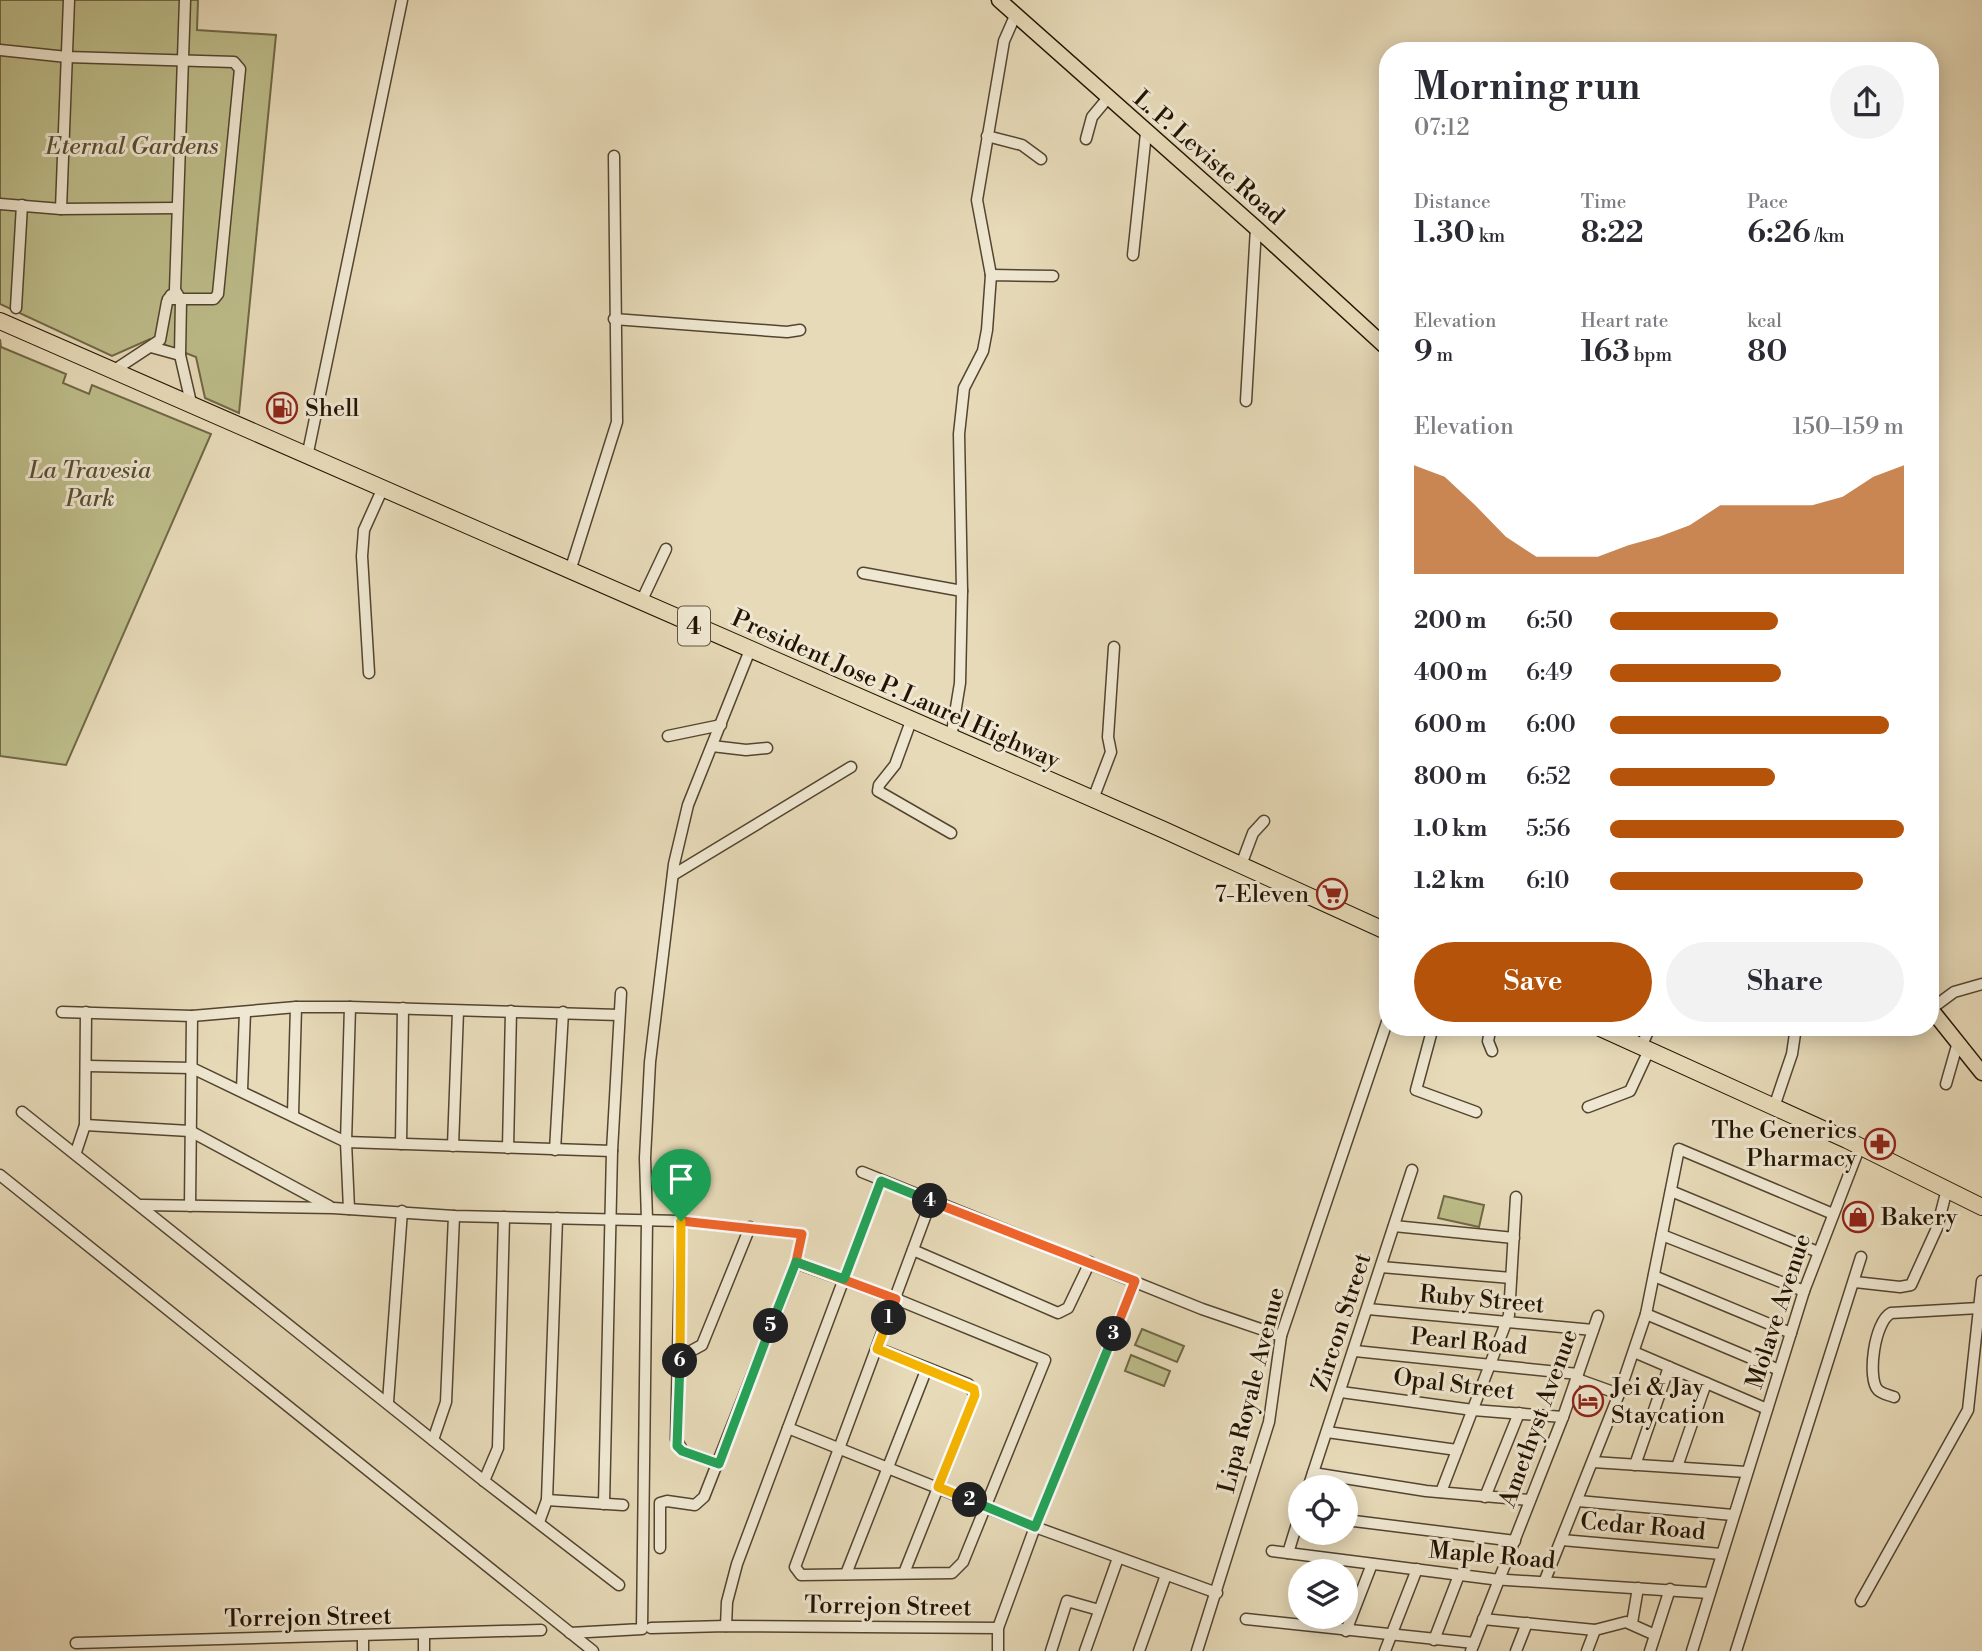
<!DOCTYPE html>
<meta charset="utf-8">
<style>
:root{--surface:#fff;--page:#f2f2f3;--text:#2b2b33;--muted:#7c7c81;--accent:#b45309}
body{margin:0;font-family:"Libre Bodoni",serif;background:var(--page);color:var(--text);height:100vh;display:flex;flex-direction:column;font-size:26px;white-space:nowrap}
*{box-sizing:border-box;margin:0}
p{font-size:23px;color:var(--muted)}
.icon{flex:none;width:38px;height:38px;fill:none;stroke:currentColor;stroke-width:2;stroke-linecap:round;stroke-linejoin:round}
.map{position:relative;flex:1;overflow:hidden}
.panel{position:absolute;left:1379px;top:42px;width:560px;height:994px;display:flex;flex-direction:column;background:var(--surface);border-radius:28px;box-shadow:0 4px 18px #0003}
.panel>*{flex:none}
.buttons{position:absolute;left:1288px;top:1475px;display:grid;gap:14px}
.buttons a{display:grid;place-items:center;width:70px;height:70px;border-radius:50%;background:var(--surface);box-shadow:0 4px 18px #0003;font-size:35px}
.pin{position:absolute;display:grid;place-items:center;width:60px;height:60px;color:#fff;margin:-72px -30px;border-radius:50% 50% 50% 0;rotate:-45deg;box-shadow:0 0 7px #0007}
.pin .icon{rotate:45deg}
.km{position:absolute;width:35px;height:35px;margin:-18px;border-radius:50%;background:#222;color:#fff;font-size:19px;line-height:35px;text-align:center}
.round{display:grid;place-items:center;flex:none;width:74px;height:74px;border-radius:37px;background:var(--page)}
.summary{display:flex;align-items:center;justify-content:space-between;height:119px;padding:0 35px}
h1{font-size:38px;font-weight:600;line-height:52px}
.metrics{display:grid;grid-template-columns:repeat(3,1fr);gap:10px;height:119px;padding:7px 35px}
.metrics div{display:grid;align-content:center}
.metrics b{font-size:30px;font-weight:600}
.metrics small{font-size:19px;font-weight:400}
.metrics p{font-size:19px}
.chart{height:196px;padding:14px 35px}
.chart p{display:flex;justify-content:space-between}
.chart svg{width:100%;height:126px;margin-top:7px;fill:var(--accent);opacity:.7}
.action{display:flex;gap:14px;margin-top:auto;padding:14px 35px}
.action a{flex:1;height:80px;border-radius:42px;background:var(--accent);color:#fff;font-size:28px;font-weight:600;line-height:80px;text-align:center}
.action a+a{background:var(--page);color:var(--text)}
ul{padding:0 35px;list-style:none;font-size:23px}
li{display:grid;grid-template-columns:112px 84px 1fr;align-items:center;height:52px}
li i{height:18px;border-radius:9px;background:var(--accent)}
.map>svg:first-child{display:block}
.green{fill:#bdbd8a;stroke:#706846;stroke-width:2}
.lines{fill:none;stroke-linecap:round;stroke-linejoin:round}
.minor-casing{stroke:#534530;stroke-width:13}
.major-casing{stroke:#221302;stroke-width:17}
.highway-casing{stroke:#221302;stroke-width:18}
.minor{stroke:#efe7d1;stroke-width:10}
.major{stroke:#e7dab8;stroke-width:14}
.highway{stroke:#e7dab8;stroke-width:16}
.split-1-casing{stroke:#fff;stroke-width:14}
.split-2-casing{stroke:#fff;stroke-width:14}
.split-3-casing{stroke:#fff;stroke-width:14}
.split-4-casing{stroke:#fff;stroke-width:14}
.split-5-casing{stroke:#fff;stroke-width:14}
.split-6-casing{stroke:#fff;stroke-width:14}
.split-7-casing{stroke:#fff;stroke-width:14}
.split-1{stroke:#f0652b;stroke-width:9}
.split-2{stroke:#f5b400;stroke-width:9}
.split-3{stroke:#22a559;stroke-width:9}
.split-4{stroke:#f0652b;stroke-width:9}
.split-5{stroke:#22a559;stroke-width:9}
.split-6{stroke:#22a559;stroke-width:9}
.split-7{stroke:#f5b400;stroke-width:9}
.labels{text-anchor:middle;stroke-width:6;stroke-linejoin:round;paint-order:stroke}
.shield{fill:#efe7d1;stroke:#605340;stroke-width:2}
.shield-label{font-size:23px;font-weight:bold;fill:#221302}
.park-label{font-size:24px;font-style:italic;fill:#584e32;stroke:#efe7d1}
.street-label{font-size:24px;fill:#221302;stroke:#efe7d1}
.poi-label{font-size:24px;fill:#221302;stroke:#efe7d1;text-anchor:start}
</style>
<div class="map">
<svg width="1982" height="1651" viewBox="0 0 1982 1651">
<rect width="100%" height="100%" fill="#e7dab8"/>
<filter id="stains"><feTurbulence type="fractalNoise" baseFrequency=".00286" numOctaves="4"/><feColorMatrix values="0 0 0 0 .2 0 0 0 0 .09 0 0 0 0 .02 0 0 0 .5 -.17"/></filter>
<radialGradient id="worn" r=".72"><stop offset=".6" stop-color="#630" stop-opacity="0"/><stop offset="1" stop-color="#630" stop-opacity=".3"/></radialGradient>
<!-- green -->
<g class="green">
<path d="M0 0H198L197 30 276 35 239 413 205 398 196 357 150 339 112 356 0 304Z"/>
<path d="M0 339 1 347 66 374 63 383 89 394 92 385 211 434 66 765 0 756Z"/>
<path d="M1444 1196 1484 1205 1479 1227 1438 1218Z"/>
<path d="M1142 1329 1184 1346 1177 1362 1135 1345Z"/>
<path d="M1131 1355 1170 1371 1164 1386 1125 1371Z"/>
</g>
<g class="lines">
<!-- minor casing -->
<g class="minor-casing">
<g id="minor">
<path d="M185 0 175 290 181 300 180 355 192 407"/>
<path d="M0 50 67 57 234 62 240 69 218 294 214 299H168"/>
<path d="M987 136 1022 145 1041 159"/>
<path d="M1086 139 1092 117 1107 99"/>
<path d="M0 204 61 209 176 208"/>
<path d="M61 209 69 0"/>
<path d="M1133 255 1146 133"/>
<path d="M991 275 977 200 1004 41 1015 16"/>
<path d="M16 308 22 205"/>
<path d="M614 319 787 332 800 330"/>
<path d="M151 347 180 355"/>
<path d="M113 371 160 340 167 302 171 295"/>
<path d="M1246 401 1256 228"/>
<path d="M307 457 402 0"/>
<path d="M570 571 617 422 614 156"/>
<path d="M863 573 962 591 960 683 951 738"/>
<path d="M962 591 959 434 964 388 983 351 987 330 991 275 1053 276"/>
<path d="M641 602 666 549"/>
<path d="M369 673 362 556 364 530 382 490"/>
<path d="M911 721 895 765 879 785 878 791 951 833"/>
<path d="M668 736 721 725"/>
<path d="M712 746 746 750 767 748"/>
<path d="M1093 799 1111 752 1108 737 1114 647"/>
<path d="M1241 865 1253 833 1264 821"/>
<path d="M673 875 851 767"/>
<path d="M1931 1009 1954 992 1982 984"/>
<path d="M62 1012 192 1016 296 1007H350L619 1015"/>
<path d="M1433 1027 1416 1090 1476 1112"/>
<path d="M1491 1027 1488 1041 1492 1051"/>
<path d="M1641 1047 1650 1027"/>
<path d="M88 1066 192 1068 346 1142 612 1151"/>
<path d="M1946 1084 1958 1042"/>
<path d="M242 1090 245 1012"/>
<path d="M1588 1107 1630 1091 1649 1050"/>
<path d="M1774 1107 1792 1054 1796 1027"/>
<path d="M22 1112 484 1481 619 1585"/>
<path d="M293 1114 296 1007"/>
<path d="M85 1125 190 1131 329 1206"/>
<path d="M401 1144 403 1008"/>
<path d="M453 1146 458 1011"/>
<path d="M508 1148 511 1011"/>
<path d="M555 1150 563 1012"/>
<path d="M76 1152 85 1125 86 1012"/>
<path d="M862 1172 1202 1309 1281 1336"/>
<path d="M0 1175 593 1651"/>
<path d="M1671 1191 1818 1252"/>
<path d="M142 1205 333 1208 454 1216 681 1221 802 1234 796 1263 704 1497 695 1505 667 1501 660 1503V1548"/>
<path d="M190 1206 192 1016"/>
<path d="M349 1209 346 1142 350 1007"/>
<path d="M681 1221 676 1439 683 1451 719 1464"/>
<path d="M1394 1226 1514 1238"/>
<path d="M1662 1235 1804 1291"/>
<path d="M913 1250 1058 1313 1068 1308 1090 1262"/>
<path d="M796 1263 896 1299 1045 1360 963 1562 952 1573 801 1575 795 1567 931 1201"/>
<path d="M1381 1267 1511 1278"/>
<path d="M1654 1276 1791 1333"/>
<path d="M1855 1282 1900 1287 1911 1285 1937 1228 1947 1189"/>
<path d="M1368 1309 1593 1330"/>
<path d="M1646 1314 1779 1370"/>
<path d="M877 1348 968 1384 975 1395 904 1573"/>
<path d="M1355 1351 1578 1374"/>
<path d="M1634 1352 1767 1409"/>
<path d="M680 1357 702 1345 750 1227"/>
<path d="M1577 1379 1619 1394"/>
<path d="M1341 1392 1473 1410 1563 1417"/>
<path d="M1894 1397C1889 1395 1882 1394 1878 1390 1867 1379 1874 1322 1891 1313L1979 1308"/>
<path d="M388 1402 402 1211"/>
<path d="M788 1428 1035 1527 1217 1593"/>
<path d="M1327 1432 1457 1450"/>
<path d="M433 1440 446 1402 454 1216"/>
<path d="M1593 1462 1746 1472"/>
<path d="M1635 1465 1669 1367"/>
<path d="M1677 1467 1706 1383"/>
<path d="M1313 1473 1426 1491 1530 1500"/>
<path d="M484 1481 498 1448 504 1217"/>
<path d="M1308 1488 1412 1170"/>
<path d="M1441 1492 1509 1315 1516 1197"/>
<path d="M1485 1497 1519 1413"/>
<path d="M547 1500 623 1505"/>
<path d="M1578 1501 1733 1515"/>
<path d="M604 1504 612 1151 621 993"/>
<path d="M1346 1520 1515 1541"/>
<path d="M539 1522 547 1500 557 1218"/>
<path d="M1562 1540 1721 1554"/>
<path d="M1272 1551 1492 1579 1709 1593"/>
<path d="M1288 1553 1300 1514"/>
<path d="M846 1574 927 1368"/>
<path d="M1545 1580 1619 1394 1646 1314 1679 1149 1833 1214"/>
<path d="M1861 1601 1968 1410 1982 1281"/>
<path d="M1246 1619 1474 1643"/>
<path d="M1483 1619 1595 1630 1626 1622 1655 1635"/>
<path d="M1632 1623 1638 1588"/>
<path d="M726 1626 727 1602 737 1564 881 1180"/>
<path d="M651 1628 726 1626 998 1628"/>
<path d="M1346 1631 1372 1564"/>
<path d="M570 1633 642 1629 647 1220 645 1158 650 1062 674 864 688 805 750 650"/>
<path d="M424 1636V1651"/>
<path d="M363 1637V1651"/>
<path d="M1434 1640 1459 1575"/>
<path d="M76 1643 541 1630"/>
<path d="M998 1651V1628L1035 1527 1135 1281"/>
<path d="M1051 1651 1067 1601 1099 1610"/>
<path d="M1085 1651 1118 1558"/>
<path d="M1139 1651 1166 1575"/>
<path d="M1197 1651 1269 1422 1281 1336 1388 1019"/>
<path d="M1385 1651 1417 1569"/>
<path d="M1471 1651 1563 1417 1598 1316"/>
<path d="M1516 1651 1527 1623"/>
<path d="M1587 1651 1595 1630"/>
<path d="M1650 1651 1670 1589"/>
<path d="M1692 1651 1804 1291 1860 1146"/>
<path d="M1736 1651 1861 1257"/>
</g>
</g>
<!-- major casing -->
<g class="major-casing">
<g id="major">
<path d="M999 0 1256 228 1388 349"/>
<path d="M1930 1008 1982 1073"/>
</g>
</g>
<!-- highway casing -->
<g class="highway-casing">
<g id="highway">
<path d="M0 321 1164 830 1388 932"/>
<path d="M1598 1027 1847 1140 1982 1207"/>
</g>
</g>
<!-- minor -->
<use href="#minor" class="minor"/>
<!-- major -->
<use href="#major" class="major"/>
<!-- highway -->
<use href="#highway" class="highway"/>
</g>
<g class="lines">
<!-- split-1 casing -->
<g class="split-1-casing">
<path id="split-1" d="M681 1221 802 1234 796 1262 896 1299 889 1318"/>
</g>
<!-- split-2 casing -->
<g class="split-2-casing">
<path id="split-2" d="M889 1318 877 1349 974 1389 975 1395 938 1487 970 1500"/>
</g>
<!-- split-3 casing -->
<g class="split-3-casing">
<path id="split-3" d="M970 1500 1035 1527 1114 1334"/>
</g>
<!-- split-4 casing -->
<g class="split-4-casing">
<path id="split-4" d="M930 1201 1135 1281 1114 1334"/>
</g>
<!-- split-5 casing -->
<g class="split-5-casing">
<path id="split-5" d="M771 1326 796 1262 844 1279 881 1181 930 1201"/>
</g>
<!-- split-6 casing -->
<g class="split-6-casing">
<path id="split-6" d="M680 1361 677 1446 682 1451 719 1464 771 1326"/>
</g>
<!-- split-7 casing -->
<g class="split-7-casing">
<path id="split-7" d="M680 1361 681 1221"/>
</g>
<!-- split-1 -->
<use href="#split-1" class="split-1"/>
<!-- split-2 -->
<use href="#split-2" class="split-2"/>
<!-- split-3 -->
<use href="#split-3" class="split-3"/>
<!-- split-4 -->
<use href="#split-4" class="split-4"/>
<!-- split-5 -->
<use href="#split-5" class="split-5"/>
<!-- split-6 -->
<use href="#split-6" class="split-6"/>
<!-- split-7 -->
<use href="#split-7" class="split-7"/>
</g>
<!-- icons -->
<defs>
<g id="fuel-ring" transform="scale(1.575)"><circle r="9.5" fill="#efe7d1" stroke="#8f2418" stroke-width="1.5"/><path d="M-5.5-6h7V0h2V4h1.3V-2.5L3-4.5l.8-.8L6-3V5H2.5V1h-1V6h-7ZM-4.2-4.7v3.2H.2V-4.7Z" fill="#8f2418"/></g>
<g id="supermarket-ring" transform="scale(1.575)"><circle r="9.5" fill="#efe7d1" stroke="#8f2418" stroke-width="1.5"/><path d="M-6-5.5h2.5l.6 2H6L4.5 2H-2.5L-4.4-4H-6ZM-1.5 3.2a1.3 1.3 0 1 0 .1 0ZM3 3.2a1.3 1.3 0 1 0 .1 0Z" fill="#8f2418"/></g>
<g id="pharmacy-ring" transform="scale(1.575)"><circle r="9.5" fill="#efe7d1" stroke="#8f2418" stroke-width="1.5"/><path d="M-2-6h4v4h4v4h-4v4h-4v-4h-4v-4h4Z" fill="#8f2418"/></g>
<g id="shop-ring" transform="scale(1.575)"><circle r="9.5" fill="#efe7d1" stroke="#8f2418" stroke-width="1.5"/><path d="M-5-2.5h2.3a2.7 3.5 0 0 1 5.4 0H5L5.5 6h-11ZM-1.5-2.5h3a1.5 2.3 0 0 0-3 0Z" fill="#8f2418"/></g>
<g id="hotel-ring" transform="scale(1.575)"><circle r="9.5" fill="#efe7d1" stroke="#8f2418" stroke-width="1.5"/><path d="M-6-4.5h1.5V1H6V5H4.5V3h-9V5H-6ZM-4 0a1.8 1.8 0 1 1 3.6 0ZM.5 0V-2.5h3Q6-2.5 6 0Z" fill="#8f2418"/></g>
</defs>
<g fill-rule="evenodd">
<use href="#fuel-ring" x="282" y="408"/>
<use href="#supermarket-ring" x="1332" y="894"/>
<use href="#pharmacy-ring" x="1880" y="1144"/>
<use href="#shop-ring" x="1858" y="1217"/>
<use href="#hotel-ring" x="1588" y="1401"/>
</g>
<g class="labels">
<!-- shield labels -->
<rect class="shield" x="678" y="606.5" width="32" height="39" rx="5"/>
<g class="shield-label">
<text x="694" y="634">4</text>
</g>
<!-- park labels -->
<g class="park-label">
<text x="132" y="154">Eternal Gardens</text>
<text x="90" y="478">La Travesia<tspan x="90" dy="28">Park</tspan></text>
</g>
<!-- street labels -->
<g class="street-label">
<text transform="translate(1209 157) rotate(41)" y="8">L. P. Leviste Road</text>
<text transform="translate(896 689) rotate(24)" y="8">President Jose P. Laurel Highway</text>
<text transform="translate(1482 1299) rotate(5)" y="8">Ruby Street</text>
<text transform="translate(1778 1311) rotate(-72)" y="8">Molave Avenue</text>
<text transform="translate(1341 1322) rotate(-72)" y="8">Zircon Street</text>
<text transform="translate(1469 1341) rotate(5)" y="8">Pearl Road</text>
<text transform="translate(1454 1384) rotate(7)" y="8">Opal Street</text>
<text transform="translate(1251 1390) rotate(-76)" y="8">Lipa Royale Avenue</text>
<text transform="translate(1538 1418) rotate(-70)" y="8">Amethyst Avenue</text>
<text transform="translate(1643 1526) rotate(5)" y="8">Cedar Road</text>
<text transform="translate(1492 1555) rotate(5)" y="8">Maple Road</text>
<text transform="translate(888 1606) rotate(1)" y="8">Torrejon Street</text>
<text transform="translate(308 1617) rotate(-1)" y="8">Torrejon Street</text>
</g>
<!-- poi labels -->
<g class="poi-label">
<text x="305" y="416">Shell</text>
<text x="1309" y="902" text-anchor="end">7-Eleven</text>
<text x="1857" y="1138" text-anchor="end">The Generics<tspan x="1857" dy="28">Pharmacy</tspan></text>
<text x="1881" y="1225">Bakery</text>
<text x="1611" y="1395">Jei &amp; Jay<tspan x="1611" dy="28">Staycation</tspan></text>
</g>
</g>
<rect width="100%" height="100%" filter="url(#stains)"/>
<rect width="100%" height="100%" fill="url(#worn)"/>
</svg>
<div class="buttons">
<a><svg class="icon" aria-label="locate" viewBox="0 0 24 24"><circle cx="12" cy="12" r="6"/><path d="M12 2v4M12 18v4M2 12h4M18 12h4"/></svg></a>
<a><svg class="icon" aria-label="layers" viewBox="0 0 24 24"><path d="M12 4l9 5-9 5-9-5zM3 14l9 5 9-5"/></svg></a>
</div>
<div class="pin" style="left:681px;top:1221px;background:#1e9e55"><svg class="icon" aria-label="arrive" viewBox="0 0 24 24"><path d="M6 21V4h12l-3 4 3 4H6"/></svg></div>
<b class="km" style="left:889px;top:1318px">1</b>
<b class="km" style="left:970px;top:1500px">2</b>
<b class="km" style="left:1114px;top:1334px">3</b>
<b class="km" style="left:930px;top:1201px">4</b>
<b class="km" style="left:771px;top:1326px">5</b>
<b class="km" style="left:680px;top:1361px">6</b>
<section class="panel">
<div class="summary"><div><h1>Morning run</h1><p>07:12</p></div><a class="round"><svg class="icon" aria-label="share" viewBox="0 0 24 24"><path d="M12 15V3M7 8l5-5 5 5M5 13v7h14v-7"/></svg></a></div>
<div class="metrics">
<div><p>Distance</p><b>1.30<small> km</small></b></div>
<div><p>Time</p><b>8:22</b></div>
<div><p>Pace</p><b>6:26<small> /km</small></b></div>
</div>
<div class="metrics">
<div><p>Elevation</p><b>9<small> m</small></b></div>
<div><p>Heart rate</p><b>163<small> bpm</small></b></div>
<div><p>kcal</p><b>80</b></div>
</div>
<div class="chart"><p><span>Elevation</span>150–159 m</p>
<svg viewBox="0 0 160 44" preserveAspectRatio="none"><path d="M0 44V6L10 10L20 20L30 31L40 38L50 38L60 38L70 34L80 31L90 27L100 20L110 20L120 20L130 20L140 17L150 10L160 6V44z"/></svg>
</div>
<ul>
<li><b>200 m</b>6:50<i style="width:57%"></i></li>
<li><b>400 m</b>6:49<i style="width:58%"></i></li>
<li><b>600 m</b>6:00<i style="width:95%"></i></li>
<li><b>800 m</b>6:52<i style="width:56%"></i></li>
<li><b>1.0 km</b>5:56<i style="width:100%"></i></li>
<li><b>1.2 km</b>6:10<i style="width:86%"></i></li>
</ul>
<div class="action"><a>Save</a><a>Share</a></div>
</section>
</div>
